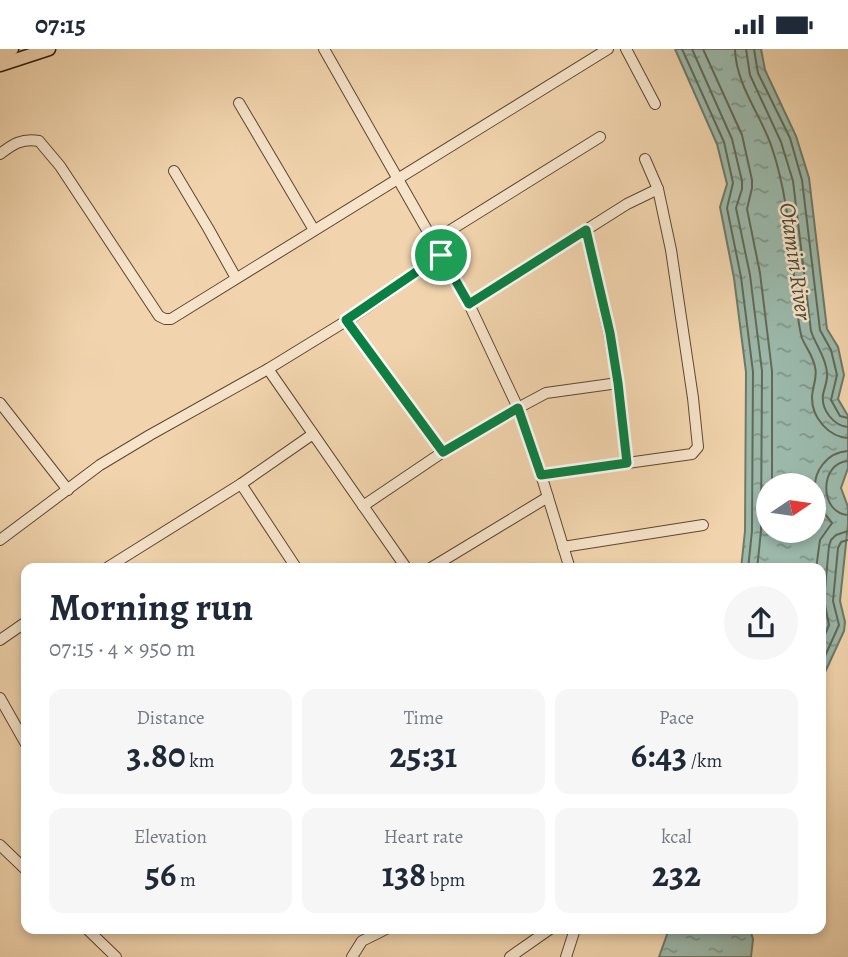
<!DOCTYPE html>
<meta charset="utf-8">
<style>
:root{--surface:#fff;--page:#f6f6f7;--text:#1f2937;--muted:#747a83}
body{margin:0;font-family:Alegreya,serif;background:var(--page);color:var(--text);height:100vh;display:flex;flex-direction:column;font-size:26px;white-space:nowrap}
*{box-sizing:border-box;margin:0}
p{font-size:23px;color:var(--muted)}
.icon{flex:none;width:38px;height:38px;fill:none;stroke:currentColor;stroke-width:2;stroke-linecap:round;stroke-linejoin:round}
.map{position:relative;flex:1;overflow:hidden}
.sheet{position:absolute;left:21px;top:514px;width:805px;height:371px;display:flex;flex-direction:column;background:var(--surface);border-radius:14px;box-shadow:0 4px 10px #0003}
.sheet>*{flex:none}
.needle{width:46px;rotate:77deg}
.controls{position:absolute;left:756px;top:424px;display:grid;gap:14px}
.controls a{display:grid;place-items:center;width:70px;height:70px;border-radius:50%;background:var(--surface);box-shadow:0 4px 10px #0003;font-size:35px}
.pin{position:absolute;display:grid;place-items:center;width:60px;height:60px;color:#fff;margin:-30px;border:4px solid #fff;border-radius:50%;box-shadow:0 2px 7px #0007}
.round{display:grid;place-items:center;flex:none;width:74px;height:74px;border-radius:37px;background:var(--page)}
.overview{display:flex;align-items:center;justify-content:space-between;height:119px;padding:0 28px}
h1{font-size:38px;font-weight:700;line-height:52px}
.figures{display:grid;grid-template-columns:repeat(3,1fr);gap:10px;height:119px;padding:7px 28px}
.figures div{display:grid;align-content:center;border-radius:14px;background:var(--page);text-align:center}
.figures b{font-size:35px;font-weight:700}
.figures small{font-size:19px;font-weight:400}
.figures p{font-size:19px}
.status{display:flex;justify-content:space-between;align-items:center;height:49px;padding:0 35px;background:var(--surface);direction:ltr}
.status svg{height:19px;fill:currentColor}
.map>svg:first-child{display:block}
.water{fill:url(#water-ripples);stroke:#6e7967;stroke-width:2;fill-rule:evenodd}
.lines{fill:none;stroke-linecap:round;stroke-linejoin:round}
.shore{stroke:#636956;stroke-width:2}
.minor-casing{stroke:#5c482e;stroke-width:12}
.major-casing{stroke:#2b1a03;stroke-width:15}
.minor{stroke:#f6e3ca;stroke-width:10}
.major{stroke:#f1d4ad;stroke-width:12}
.route-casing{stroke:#fff;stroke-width:14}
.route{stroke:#0b8043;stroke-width:9}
.labels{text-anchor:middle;stroke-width:5;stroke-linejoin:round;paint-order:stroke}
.water-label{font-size:23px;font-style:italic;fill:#4d4935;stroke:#f6e3ca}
</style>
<div class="status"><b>07:15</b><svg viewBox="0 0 49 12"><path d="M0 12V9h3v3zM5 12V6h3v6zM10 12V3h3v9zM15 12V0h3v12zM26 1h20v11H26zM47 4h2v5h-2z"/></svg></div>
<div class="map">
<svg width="848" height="908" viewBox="0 0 848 908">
<defs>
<pattern id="water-ripples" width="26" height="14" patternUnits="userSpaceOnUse" patternTransform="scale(1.75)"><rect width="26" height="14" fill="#9bb8aa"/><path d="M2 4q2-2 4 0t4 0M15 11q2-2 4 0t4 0" fill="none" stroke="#7f9588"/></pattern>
</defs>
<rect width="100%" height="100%" fill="#f1d4ad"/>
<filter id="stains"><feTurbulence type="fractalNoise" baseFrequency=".00286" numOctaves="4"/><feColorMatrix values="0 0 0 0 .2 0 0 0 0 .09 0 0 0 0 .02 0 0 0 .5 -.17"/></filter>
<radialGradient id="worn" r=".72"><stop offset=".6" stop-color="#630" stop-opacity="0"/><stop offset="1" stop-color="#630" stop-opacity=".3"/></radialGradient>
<!-- water -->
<g class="water">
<path d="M675 0H761L765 21 796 87 809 129 827 280 838 298 844 326 838 350 848 367V419L841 439 848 458V475L840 552 845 573 844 582 821 632V520H741L745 482 746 323 734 229 720 158 727 135 717 95ZM768 436H814V481H768Z"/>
<path d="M669 880H750L753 890 751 908H659Z"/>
</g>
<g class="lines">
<!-- shore -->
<g class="shore">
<path d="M682 0 724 93 733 134 727 159 741 228 753 323 752 482 748 520"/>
<path d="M692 0 732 90 742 132V140L736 159 750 226 762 322 761 482 757 520"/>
<path d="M703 0 742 86 752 131V139L747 160 760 224 772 322V436"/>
<path d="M735 0C736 37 761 65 772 99 787 143 790 190 795 236 797 253 797 273 802 289 806 299 813 307 815 318 818 329 812 338 812 349 812 369 829 388 848 389"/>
<path d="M746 0 750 26 781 93 793 132 811 282C816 297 826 308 827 324 828 332 824 339 823 346 821 361 834 377 848 378"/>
<path d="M754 0 758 24 790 89 802 131 820 281 831 301 837 326 831 351 840 367 848 369"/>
<path d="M848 412C819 414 819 464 848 466"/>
<path d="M816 520 820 491 832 474C825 465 818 457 816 445 811 424 827 403 848 402"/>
<path d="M821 595 829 576 824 551 829 497 831 491 836 486 848 482"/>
<path d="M821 616 839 576 833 552 838 499 841 493 848 491"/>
</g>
<!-- minor casing -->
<g class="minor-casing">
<g id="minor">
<path d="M324 0 469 255 518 359 543 432 570 520"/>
<path d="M626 0 655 55"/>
<path d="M239 54 314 181"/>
<path d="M0 105C13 95 22 89 39 92L60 117 159 267 165 270H171L608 0"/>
<path d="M174 122 208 179 236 229"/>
<path d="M586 181 609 284 618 334 627 414"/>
<path d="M433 192 600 88"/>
<path d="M469 255 627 155 658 140"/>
<path d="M347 271 443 403"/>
<path d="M268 320 407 520"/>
<path d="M0 354 68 441"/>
<path d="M541 426 692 405 698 398 693 349 671 201 658 140 645 110"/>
<path d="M241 435 297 520"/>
<path d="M363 457 440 405 518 359 546 344 618 334"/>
<path d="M0 491 100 416 150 386 268 320 351 269 441 206"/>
<path d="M563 498 703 476"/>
<path d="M105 520 241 435 313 385"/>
<path d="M429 520 548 448"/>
<path d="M0 591 26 573"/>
<path d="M0 649 26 695"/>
<path d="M0 796 26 821"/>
<path d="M87 880 116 908"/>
<path d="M352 908 362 892 386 880"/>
<path d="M510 908 550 880"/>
<path d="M566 908 575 880"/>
</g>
</g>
<!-- major casing -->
<g class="major-casing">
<g id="major">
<path d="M0 4 12 0"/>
<path d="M0 16 49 0"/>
</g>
</g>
<!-- minor -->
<use href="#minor" class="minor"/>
<!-- major -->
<use href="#major" class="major"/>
</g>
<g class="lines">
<!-- route casing -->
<g class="route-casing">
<path id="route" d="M586 181 610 284 618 334 627 414 541 426 518 359 443 403 346 271 441 206 469 255Z"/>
</g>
<!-- route -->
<use href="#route" class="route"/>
</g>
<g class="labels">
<!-- water labels -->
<g class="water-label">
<text transform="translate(796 212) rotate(82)" y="8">Otamiri River</text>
</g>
</g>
<rect width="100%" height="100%" filter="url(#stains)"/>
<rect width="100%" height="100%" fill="url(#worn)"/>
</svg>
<div class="controls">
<a><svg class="needle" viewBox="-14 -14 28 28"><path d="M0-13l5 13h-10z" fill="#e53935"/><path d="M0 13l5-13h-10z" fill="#747a83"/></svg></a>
</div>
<div class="pin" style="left:441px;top:206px;background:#1e9e55"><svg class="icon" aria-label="arrive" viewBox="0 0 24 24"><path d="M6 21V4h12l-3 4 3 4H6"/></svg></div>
<section class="sheet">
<div class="overview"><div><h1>Morning run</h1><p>07:15 · 4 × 950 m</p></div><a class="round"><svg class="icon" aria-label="share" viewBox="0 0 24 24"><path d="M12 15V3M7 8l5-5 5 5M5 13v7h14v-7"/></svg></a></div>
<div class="figures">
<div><p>Distance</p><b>3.80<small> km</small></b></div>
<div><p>Time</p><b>25:31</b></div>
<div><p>Pace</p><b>6:43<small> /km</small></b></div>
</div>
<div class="figures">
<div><p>Elevation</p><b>56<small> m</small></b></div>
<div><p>Heart rate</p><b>138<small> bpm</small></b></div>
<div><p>kcal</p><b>232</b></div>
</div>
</section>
</div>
